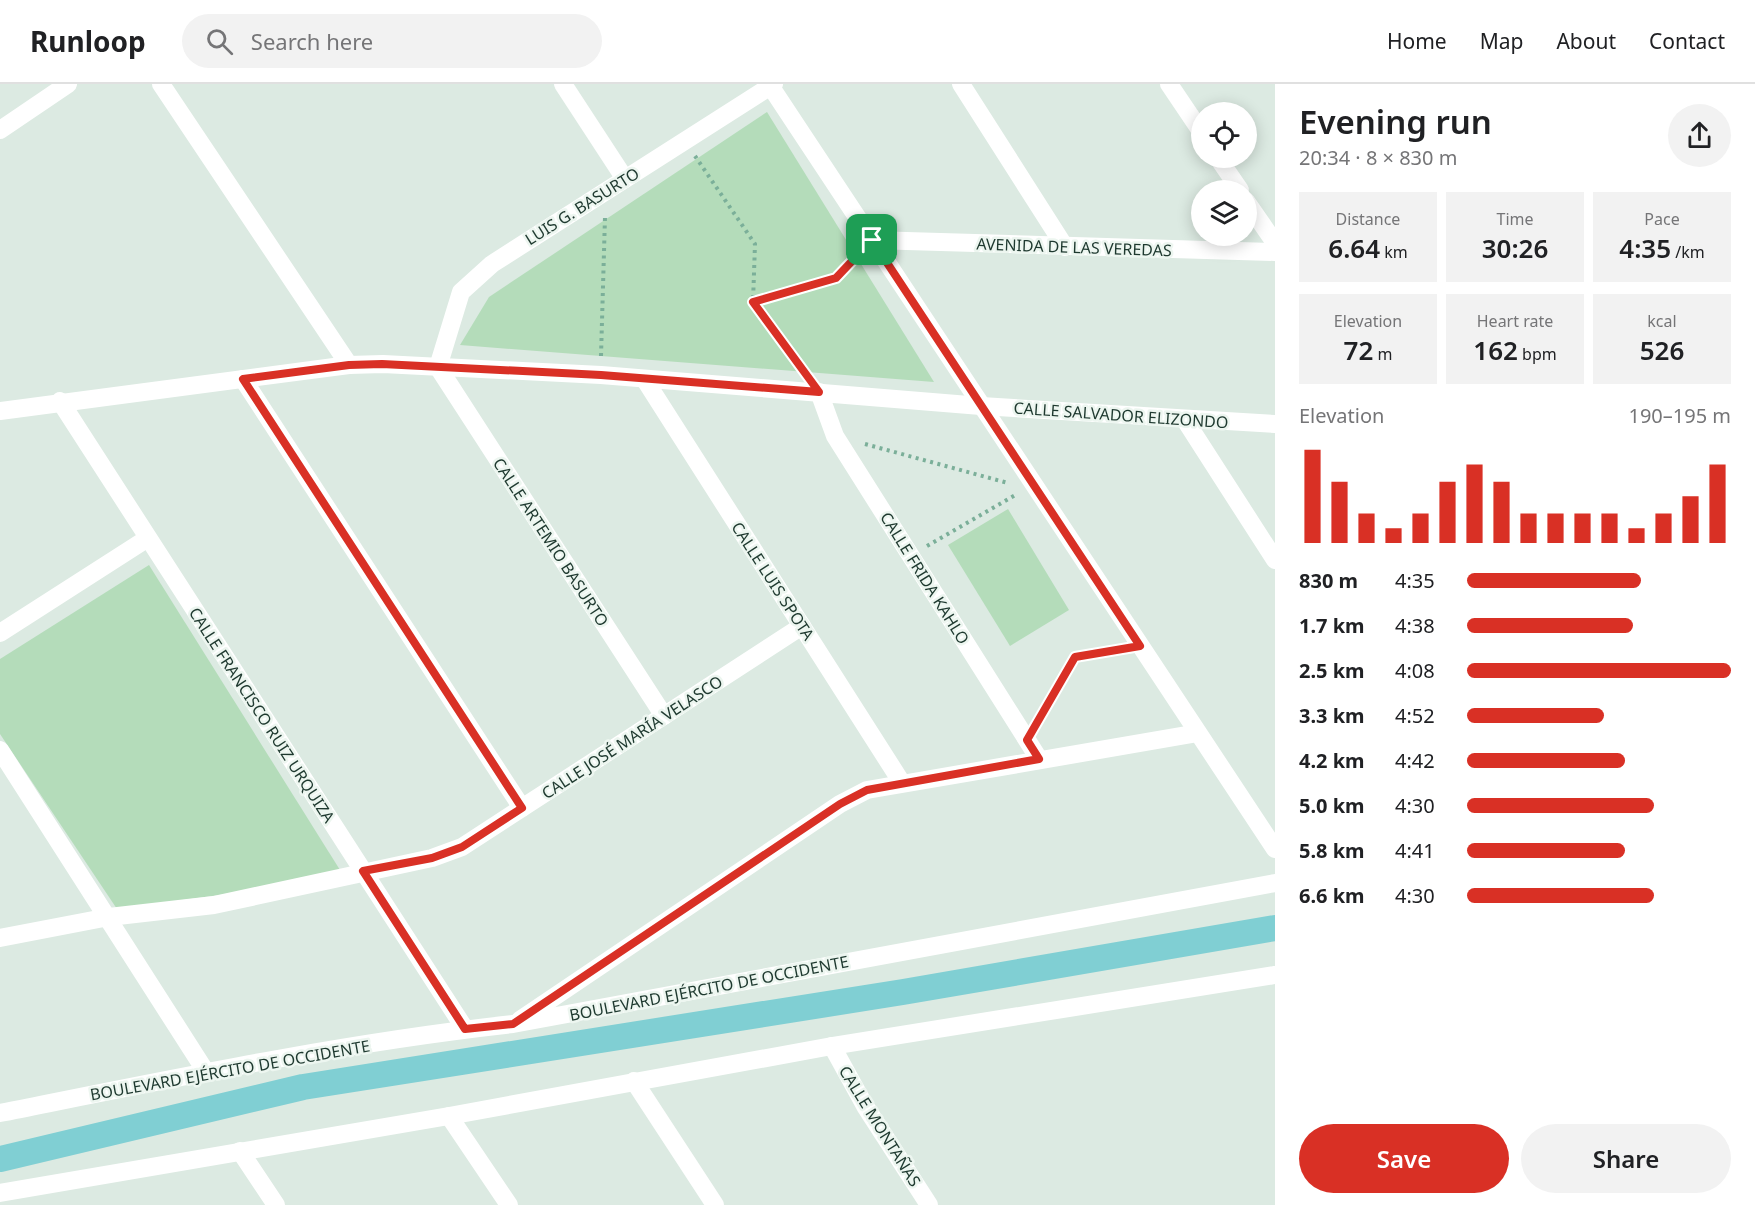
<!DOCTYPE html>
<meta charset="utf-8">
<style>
:root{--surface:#fff;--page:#f2f2f2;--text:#202124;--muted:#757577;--line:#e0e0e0;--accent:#d93025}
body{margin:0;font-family:"Noto Sans",sans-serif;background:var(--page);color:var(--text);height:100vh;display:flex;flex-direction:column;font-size:22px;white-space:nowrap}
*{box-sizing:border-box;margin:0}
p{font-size:20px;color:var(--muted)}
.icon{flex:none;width:33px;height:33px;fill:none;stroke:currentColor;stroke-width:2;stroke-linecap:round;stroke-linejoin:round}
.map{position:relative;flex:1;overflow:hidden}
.sheet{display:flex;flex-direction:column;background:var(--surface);width:480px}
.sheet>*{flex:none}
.buttons{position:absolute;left:1191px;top:18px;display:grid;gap:12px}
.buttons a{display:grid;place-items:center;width:66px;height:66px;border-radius:50%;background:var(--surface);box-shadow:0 3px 15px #0003;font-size:30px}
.pin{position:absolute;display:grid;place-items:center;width:51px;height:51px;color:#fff;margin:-26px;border-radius:12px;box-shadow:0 3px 9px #0006}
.round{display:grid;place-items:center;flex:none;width:63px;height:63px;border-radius:32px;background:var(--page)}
.headline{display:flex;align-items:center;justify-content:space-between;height:102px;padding:0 24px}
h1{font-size:33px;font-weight:600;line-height:45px}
.metrics{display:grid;grid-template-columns:repeat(3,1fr);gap:9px;height:102px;padding:6px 24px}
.metrics div{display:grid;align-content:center;border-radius:0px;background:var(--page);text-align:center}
.metrics b{font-size:26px;font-weight:600}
.metrics small{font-size:16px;font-weight:400}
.metrics p{font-size:16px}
.chart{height:168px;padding:12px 24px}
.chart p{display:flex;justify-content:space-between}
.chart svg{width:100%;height:108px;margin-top:6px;stroke:var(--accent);stroke-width:6}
.action{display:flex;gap:12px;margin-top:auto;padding:12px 24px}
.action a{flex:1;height:69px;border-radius:36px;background:var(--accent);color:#fff;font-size:24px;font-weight:600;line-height:69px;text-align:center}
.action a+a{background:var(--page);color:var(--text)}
ul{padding:0 24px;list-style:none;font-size:20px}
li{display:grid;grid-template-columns:96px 72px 1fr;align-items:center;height:45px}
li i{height:15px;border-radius:8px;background:var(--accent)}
header{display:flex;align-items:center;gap:36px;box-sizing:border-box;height:84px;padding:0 30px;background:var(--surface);border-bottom:2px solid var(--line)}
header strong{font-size:28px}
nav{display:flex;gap:33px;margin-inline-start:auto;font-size:21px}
.search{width:420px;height:54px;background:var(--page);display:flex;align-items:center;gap:15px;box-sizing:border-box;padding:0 21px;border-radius:33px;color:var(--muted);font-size:22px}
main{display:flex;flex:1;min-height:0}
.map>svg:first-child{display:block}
.green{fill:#b4dcba}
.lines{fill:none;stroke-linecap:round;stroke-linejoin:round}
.canal{stroke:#80cfd3;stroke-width:26}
.path{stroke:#7baf99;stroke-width:4;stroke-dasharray:3 4.5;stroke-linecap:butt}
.minor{stroke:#fff;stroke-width:18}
.route-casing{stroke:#fff;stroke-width:12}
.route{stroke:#d93025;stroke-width:8}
.labels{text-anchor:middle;stroke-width:5;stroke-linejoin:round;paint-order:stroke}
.street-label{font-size:16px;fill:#1e392f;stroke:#edf6f0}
</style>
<header>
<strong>Runloop</strong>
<div class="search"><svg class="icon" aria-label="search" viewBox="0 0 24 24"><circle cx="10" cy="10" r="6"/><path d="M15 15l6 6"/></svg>Search here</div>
<nav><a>Home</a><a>Map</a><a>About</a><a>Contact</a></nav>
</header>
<main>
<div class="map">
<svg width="1275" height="1121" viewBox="0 0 1275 1121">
<rect width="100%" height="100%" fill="#dceae2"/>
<!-- green -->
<g class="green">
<path d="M767 28 934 298 460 261 489 213Z"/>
<path d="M1008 425 1069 526 1010 562 948 461Z"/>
<path d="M149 481 345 794 117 825 0 650V575Z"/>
</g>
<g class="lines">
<!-- canal -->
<path class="canal" d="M0 1075 303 1003 903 908 1275 844"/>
<!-- path -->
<g class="path">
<path d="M695 72 755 160 753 218 802 286"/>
<path d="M753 218 836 194 859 170"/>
<path d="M601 272 605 133"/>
<path d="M865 360 1008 399"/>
<path d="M927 462 1017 410"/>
<path d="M1038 637 1075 572 1118 565"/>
</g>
<!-- minor -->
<g class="minor">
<path d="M161 0 349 281"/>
<path d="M563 0 625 95"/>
<path d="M769 0 1275 765"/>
<path d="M961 0 1065 163"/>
<path d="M1169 0 1202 49"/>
<path d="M0 46 68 0"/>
<path d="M1218 74 1240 106"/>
<path d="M1246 117 1275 159"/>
<path d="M872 156 1275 168"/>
<path d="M243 295 522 724"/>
<path d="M645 296 902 699"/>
<path d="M819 308 835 352 1039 675"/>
<path d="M60 317 465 945"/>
<path d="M0 327 349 281 383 280 601 291 981 322 1275 340"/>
<path d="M1185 336 1275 476"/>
<path d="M0 549 148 454"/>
<path d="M664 632 438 283 461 208 492 180 774 0"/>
<path d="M0 666 206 988"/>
<path d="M0 854 109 833 214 821 432 774 462 763 802 542"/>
<path d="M520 936 840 720 867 706 1198 649"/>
<path d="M832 962 865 1022 929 1121"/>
<path d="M634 997 715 1121"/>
<path d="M0 1029C170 995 341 959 513 940L1275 799"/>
<path d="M449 1032 509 1121"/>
<path d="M240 1067 276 1121"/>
<path d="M0 1109 449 1032 832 962 1275 891"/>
</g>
</g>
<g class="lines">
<!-- route casing -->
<g class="route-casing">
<path id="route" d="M872 156 1140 562 1075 573 1027 656 1039 675 867 706 840 720 513 940 465 945 363 787 432 774 462 763 522 724 243 295 349 281 382 280 601 291 819 308 753 218 836 194Z"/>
</g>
<!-- route -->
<use href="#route" class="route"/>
</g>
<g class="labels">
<!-- street labels -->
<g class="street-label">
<text transform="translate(582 122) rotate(-32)" y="6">LUIS G. BASURTO</text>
<text transform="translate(1074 163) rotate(2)" y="6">AVENIDA DE LAS VEREDAS</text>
<text transform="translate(1121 331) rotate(4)" y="6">CALLE SALVADOR ELIZONDO</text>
<text transform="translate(551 458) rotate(57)" y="6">CALLE ARTEMIO BASURTO</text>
<text transform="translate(925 494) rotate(58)" y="6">CALLE FRIDA KAHLO</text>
<text transform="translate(773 497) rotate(57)" y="6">CALLE LUIS SPOTA</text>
<text transform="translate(262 631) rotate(57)" y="6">CALLE FRANCISCO RUIZ URQUIZA</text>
<text transform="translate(632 653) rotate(-33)" y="6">CALLE JOSÉ MARÍA VELASCO</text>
<text transform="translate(709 904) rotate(-11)" y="6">BOULEVARD EJÉRCITO DE OCCIDENTE</text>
<text transform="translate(230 986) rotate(-10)" y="6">BOULEVARD EJÉRCITO DE OCCIDENTE</text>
<text transform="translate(880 1042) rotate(58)" y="6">CALLE MONTAÑAS</text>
</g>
</g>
</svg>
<div class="buttons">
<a><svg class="icon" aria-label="locate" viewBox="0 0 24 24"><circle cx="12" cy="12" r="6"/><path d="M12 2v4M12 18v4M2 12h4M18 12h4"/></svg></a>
<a><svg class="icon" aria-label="layers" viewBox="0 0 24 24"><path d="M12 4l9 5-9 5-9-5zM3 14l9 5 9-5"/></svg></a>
</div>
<div class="pin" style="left:872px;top:156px;background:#1e9e55"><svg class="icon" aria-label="arrive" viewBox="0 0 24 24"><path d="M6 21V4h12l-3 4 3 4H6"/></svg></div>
</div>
<section class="sheet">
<div class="headline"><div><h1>Evening run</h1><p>20:34 · 8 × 830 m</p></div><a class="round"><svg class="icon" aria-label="share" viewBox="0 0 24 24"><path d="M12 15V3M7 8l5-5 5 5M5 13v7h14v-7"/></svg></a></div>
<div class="metrics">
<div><p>Distance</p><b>6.64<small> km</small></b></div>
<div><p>Time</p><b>30:26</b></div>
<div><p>Pace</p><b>4:35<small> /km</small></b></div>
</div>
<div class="metrics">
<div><p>Elevation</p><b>72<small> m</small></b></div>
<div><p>Heart rate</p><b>162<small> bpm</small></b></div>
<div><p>kcal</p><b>526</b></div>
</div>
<div class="chart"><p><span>Elevation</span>190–195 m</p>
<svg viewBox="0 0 160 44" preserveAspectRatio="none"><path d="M5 44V6M15 44V19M25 44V32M35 44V38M45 44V32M55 44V19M65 44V12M75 44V19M85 44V32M95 44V32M105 44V32M115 44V32M125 44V38M135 44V32M145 44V25M155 44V12"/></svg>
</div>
<ul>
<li><b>830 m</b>4:35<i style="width:66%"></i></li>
<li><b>1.7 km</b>4:38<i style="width:63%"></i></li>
<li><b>2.5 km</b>4:08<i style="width:100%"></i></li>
<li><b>3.3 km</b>4:52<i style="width:52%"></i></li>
<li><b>4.2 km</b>4:42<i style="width:60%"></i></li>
<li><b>5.0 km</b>4:30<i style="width:71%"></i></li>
<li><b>5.8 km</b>4:41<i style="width:60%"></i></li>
<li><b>6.6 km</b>4:30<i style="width:71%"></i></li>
</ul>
<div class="action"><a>Save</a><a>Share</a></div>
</section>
</main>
